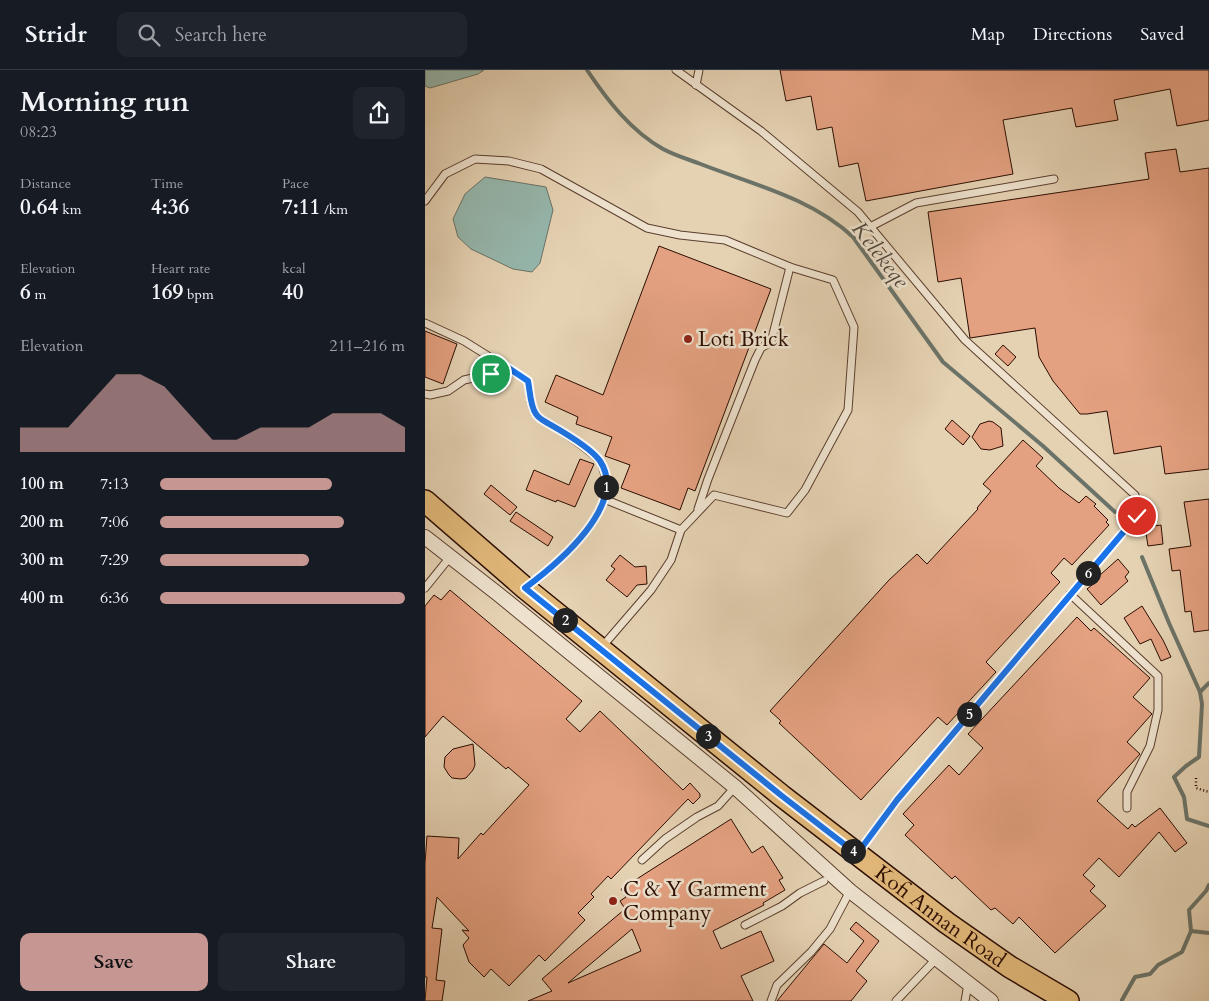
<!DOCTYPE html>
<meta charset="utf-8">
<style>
:root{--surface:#171b24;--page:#20242c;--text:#f1f3f6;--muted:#9ea1a6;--line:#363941;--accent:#c59692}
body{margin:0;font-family:Cardo,serif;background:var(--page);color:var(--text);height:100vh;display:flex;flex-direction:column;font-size:19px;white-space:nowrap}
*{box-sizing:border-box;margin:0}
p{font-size:16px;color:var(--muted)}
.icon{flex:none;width:28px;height:28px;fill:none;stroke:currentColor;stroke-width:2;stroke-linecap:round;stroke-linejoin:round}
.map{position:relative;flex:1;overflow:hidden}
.sheet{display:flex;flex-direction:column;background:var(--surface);width:425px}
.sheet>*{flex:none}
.pin{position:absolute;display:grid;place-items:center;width:42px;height:42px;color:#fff;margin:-21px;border:2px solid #fff;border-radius:50%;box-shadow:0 1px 5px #0007}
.km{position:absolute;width:25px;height:25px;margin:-12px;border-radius:50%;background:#222;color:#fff;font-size:14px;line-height:25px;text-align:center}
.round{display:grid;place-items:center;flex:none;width:52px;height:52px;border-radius:10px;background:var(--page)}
.overview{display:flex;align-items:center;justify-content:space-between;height:85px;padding:0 20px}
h1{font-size:28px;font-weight:800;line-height:38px}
.figures{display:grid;grid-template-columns:repeat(3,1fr);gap:8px;height:85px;padding:5px 20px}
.figures div{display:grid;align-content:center}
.figures b{font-size:21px;font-weight:800}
.figures small{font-size:14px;font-weight:400}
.figures p{font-size:14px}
.chart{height:140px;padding:10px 20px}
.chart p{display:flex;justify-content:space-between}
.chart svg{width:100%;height:90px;margin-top:5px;fill:var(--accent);opacity:.7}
.action{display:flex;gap:10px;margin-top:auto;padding:10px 20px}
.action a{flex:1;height:58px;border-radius:10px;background:var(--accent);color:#111;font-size:20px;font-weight:800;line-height:58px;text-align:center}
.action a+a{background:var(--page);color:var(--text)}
ul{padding:0 20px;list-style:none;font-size:16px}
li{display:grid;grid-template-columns:80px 60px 1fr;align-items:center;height:38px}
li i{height:12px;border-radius:6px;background:var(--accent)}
header{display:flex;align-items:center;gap:30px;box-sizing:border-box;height:70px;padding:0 25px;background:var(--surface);border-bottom:1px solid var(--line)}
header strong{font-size:24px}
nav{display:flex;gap:28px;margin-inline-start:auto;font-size:18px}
.search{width:350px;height:45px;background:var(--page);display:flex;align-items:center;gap:12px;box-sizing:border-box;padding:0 18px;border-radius:10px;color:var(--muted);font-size:19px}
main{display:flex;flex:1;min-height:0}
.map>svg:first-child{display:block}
.water{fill:#96b8ae;stroke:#6b7368}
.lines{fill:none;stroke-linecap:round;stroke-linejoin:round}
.stream{stroke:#6b7368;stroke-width:4}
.building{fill:#e4a181;stroke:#2b0c00;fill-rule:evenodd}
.service-casing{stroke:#5a3e2d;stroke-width:9}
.minor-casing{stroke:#5a3e2d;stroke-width:16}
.primary-casing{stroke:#2b0c00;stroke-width:24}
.path{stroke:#2b0c00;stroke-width:2.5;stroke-dasharray:1 2.5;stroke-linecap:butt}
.service{stroke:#eee2ce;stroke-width:7}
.minor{stroke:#eee2ce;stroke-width:14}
.primary{stroke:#e2b97a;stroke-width:21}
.route-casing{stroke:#fff;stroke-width:10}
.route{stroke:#1a73e8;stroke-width:6}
.poi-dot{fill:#8f2418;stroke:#eee2ce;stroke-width:2}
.labels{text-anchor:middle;stroke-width:5;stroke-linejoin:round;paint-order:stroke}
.poi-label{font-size:21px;fill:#2b0c00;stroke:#eee2ce;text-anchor:start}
.street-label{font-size:21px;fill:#2b0c00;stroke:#eee2ce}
.water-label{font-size:22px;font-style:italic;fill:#50483d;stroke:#eee2ce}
</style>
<header>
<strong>Stridr</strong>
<div class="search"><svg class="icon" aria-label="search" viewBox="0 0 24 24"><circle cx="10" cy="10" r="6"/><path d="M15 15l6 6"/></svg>Search here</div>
<nav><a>Map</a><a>Directions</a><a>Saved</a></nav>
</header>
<main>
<section class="sheet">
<div class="overview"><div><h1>Morning run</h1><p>08:23</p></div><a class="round"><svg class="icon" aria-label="share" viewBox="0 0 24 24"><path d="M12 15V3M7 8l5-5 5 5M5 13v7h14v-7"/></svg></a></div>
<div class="figures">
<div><p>Distance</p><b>0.64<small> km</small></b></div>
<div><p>Time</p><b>4:36</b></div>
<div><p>Pace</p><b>7:11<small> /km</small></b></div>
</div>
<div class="figures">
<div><p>Elevation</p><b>6<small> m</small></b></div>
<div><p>Heart rate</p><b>169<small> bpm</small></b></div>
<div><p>kcal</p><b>40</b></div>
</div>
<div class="chart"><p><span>Elevation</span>211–216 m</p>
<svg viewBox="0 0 160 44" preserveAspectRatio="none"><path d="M0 44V32L10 32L20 32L30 19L40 6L50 6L60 12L70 25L80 38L90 38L100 32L110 32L120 32L130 25L140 25L150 25L160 32V44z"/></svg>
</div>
<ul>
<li><b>100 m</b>7:13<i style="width:70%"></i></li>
<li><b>200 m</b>7:06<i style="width:75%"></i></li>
<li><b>300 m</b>7:29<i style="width:61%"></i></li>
<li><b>400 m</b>6:36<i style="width:100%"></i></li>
</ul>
<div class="action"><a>Save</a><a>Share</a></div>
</section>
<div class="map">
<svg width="784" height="931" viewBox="0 0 784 931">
<rect width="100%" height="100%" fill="#e5d2b3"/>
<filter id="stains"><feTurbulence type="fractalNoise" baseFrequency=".004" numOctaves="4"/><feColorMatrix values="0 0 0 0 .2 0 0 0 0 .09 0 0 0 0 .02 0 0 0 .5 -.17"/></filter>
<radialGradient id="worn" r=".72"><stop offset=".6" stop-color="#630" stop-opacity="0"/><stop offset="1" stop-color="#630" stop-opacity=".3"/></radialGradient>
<!-- water -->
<g class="water">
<path d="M0 0H59L53 4 5 18 0 16Z"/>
<path d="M60 107 121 117 128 140 115 193 107 202 88 199 46 179 33 167 28 149 40 124Z"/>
</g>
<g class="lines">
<!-- stream -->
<g class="stream">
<path d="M162 0C182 30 206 61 238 79 249 85 262 89 273 93 326 114 385 127 428 167L518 292 618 376 690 442"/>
<path d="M717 487 744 553 775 622 777 634 774 687 761 696 749 707 759 727 762 749 784 756"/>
<path d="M775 622 784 613"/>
<path d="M766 861 784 863"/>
<path d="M697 930 710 907 725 904 733 895 757 882 766 861 764 840 781 821 784 815"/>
</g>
</g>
<!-- building -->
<g class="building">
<path d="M355 0H784V50L752 56 745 19 689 30 693 50 651 57 647 38 578 50 588 104 441 131 433 93 414 97 407 57 392 60 386 26 361 31Z"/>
<path d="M751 79 755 102 784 98V399L740 404 736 376 689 384 682 341 662 344H655L628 311 614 287 610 258 545 268 536 208 513 212 503 142 724 109 720 83Z"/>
<path d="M234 176 346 219 270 421 263 418 255 440 196 418 205 395 180 386 187 367 151 354 153 347 120 332 131 305 178 325Z"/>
<path d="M0 261 32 274 18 314 0 307Z"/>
<path d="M578 275 591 287 583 296 570 284Z"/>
<path d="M527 350 545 366 538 375 520 359Z"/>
<path d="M564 351 568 352 576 358 578 376 565 380 556 379 547 367 555 354Z"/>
<path d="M598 370 618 388 611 396 634 418 654 433 661 426 671 434 669 436 683 450 681 452 684 455 647 495 639 488 626 503 635 512 561 592 571 602 522 655 513 647 436 730 354 653 356 651 345 641 464 510 492 484 502 494 553 439 552 438 566 421 558 414Z"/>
<path d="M155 389 169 394 150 437 132 430 131 432 101 420 109 400 144 415Z"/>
<path d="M66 415 92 437 85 445 59 424Z"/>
<path d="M784 429V560L769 562 766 541 760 542 755 500 747 501 744 479 766 476 759 432Z"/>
<path d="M91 442 128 467 123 476 85 451Z"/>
<path d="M736 455 738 474 723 476 720 457Z"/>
<path d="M195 485 210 497 221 496 222 514 212 515 202 527 181 510 190 499 186 496Z"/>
<path d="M693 489 704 502 700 507 703 511 676 535 662 519 667 515 666 513Z"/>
<path d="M25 520 157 631 141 649 155 662 175 641 258 720 265 713 275 724V727L268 734 263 729 186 809 183 806 166 824 169 827 153 843 160 850 120 891 114 885 84 916 66 899 59 907 44 892 38 875 44 868 37 860 44 861 12 827 7 858 17 859 11 910 20 911 17 931H0L2 907H0V793L2 766 34 768 33 789 56 763 58 765 104 715 83 697 81 699 18 646 0 667V536L9 525 16 530Z"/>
<path d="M717 536 738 570 746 587 736 591 726 569 715 574 699 548Z"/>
<path d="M652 547 666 561 669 558 725 608 708 627 727 644 726 645 702 672 715 684 672 731 703 759 707 754 710 757 735 738 762 773 750 782 734 762 694 807 674 788 658 805 670 816 665 821 681 836 630 883 594 847 588 854 570 838 566 840 530 806 527 809 480 765 489 755 478 744 524 695 534 705 558 678 543 664Z"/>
<path d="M48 674 50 695 48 700 41 708 36 709 27 708 24 705 19 697 20 687 28 679Z"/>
<path d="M306 749 327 783 338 776 358 808 354 810 360 820 338 833 339 835 288 861 296 879 336 861 349 891 316 906 328 931H103L127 921 117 909 200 839 195 831 201 827 196 819ZM207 859 216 881 143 913Z"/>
<path d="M431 852 454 871 431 901 442 911 426 931H352L399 874 422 893 439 871 425 859Z"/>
</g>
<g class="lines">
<!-- service casing -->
<g class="service-casing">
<g id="service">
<path d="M251 0 336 61 433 142 540 270 710 425 712 446 472 730 434 781"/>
<path d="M271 15 274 0"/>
<path d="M0 131 20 104 50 89 84 91 116 99 222 158 255 165 300 170 365 197 408 210 429 257 423 340 380 420 362 443 289 425 256 460 246 490 226 520 176 578"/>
<path d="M445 157 491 133 629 109"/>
<path d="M0 253 39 271 103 311C105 320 105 337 111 344 115 350 124 354 130 357 145 367 160 376 173 389 177 392 178 398 179 402 194 442 130 496 102 517"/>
<path d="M0 324 5 325 23 321 39 310 66 304 82 297"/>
<path d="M179 429 256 460"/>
<path d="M273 439 283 409 330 290 336 278 346 272 365 197"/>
<path d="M0 518 25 487"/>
<path d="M645 524 733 606V640L725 676 702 722V738"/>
<path d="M217 790 240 769 272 747 293 736 310 717"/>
<path d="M320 855 357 836 375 823 399 811"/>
<path d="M346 931 352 915 386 882 405 859 425 821"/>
<path d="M471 931 511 889"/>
<path d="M540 931 543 914"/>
</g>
</g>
<!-- minor casing -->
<g class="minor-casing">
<path id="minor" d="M0 467 73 524 310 717 425 821 566 931"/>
</g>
<!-- primary casing -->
<g class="primary-casing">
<g id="primary">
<path id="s1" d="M0 431 100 518 357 726 522 853 585 897 643 931"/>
</g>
</g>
<!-- path -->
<path class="path" d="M771 708V718L784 722"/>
<!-- service -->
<use href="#service" class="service"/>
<!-- minor -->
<use href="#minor" class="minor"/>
<!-- primary -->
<use href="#primary" class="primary"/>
</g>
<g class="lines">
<!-- route casing -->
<g class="route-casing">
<path id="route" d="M66 304 82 297 103 311C105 320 105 336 111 344 114 349 121 352 126 355 140 363 166 378 175 391 204 435 131 495 100 518L357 726 432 784 472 730 712 446"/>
</g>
<!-- route -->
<use href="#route" class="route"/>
</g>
<!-- markers -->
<g class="poi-dot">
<circle cx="263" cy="269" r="5"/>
<circle cx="188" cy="831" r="5"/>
</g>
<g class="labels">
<!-- poi labels -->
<g class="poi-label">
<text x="273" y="276">Loti Brick</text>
<text x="198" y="826">C &amp; Y Garment<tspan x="198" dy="24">Company</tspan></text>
</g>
<!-- street labels -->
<g class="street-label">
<text dy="7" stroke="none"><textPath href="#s1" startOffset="662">Kofi Annan Road</textPath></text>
</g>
<!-- water labels -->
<g class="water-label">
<text transform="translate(456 184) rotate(52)" y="8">Kelekeqe</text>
</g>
</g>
<rect width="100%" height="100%" filter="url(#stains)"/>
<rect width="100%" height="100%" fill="url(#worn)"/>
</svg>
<div class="pin" style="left:66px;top:304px;background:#1e9e55"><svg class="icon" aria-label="arrive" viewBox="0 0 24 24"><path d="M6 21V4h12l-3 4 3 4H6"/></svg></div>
<div class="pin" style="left:712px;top:446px;background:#d93025"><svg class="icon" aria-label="check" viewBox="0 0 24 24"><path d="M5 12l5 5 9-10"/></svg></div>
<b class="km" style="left:181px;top:417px">1</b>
<b class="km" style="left:140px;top:550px">2</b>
<b class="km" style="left:283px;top:666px">3</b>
<b class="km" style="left:428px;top:781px">4</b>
<b class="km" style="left:544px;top:644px">5</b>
<b class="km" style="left:663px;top:503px">6</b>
</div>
</main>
